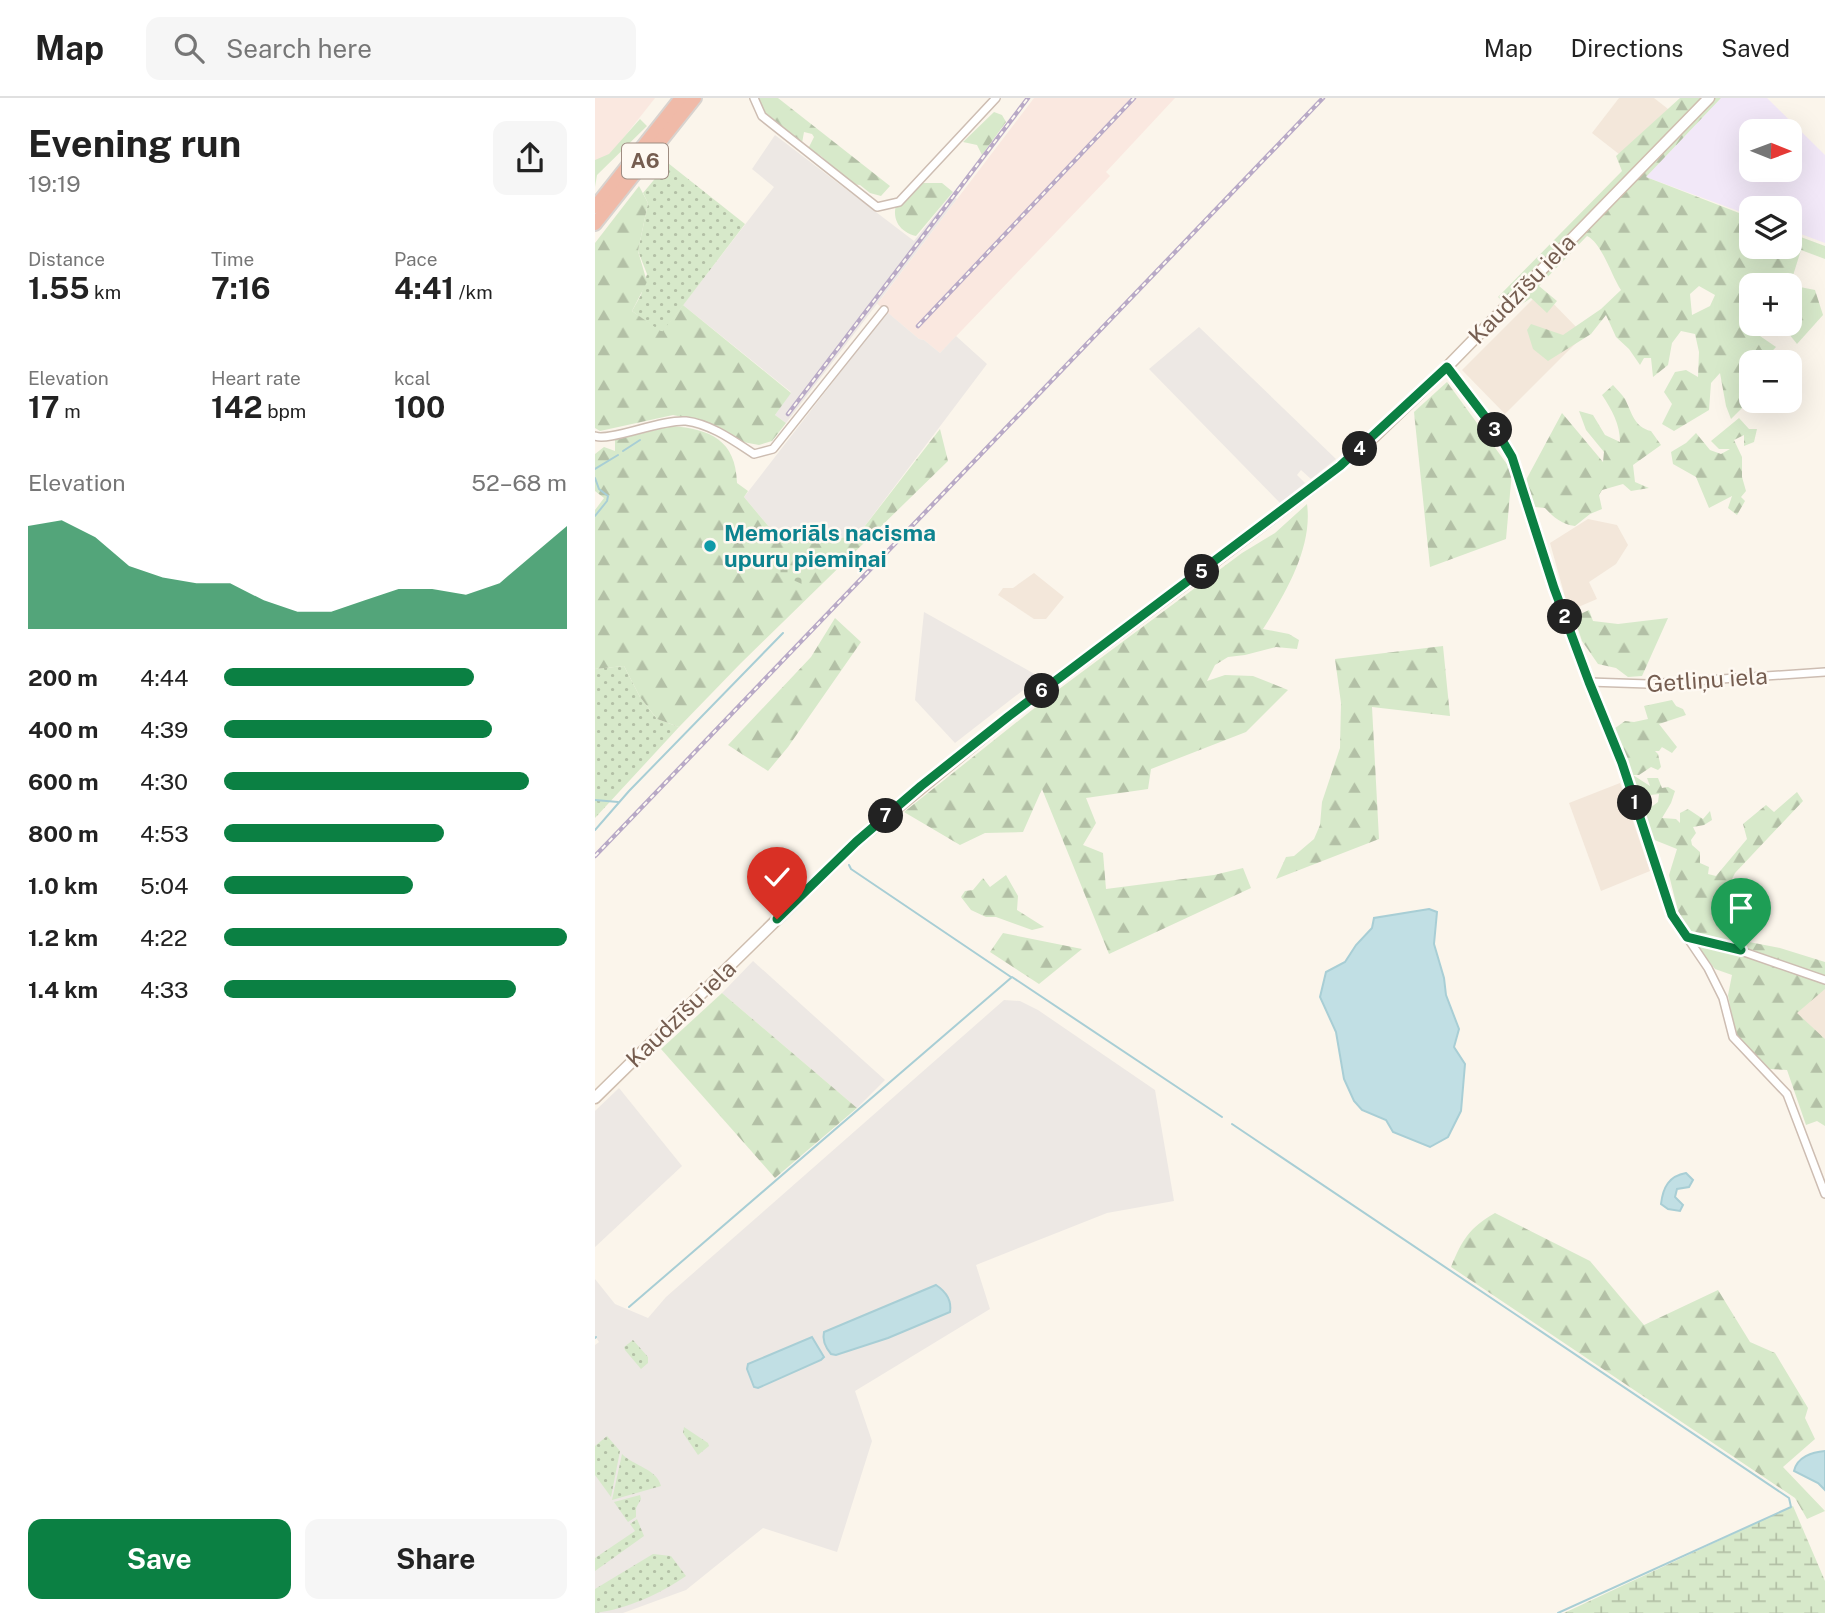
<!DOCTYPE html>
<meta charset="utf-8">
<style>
:root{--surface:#fff;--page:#f6f6f6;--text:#222;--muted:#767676;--line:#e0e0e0;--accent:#0b8043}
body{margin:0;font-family:"Public Sans",sans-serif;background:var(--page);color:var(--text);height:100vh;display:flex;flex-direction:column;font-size:26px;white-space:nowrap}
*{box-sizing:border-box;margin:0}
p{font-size:23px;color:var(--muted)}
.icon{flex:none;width:38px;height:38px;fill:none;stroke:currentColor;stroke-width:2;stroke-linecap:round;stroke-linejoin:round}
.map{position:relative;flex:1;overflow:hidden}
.details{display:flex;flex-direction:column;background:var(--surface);width:595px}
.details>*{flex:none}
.needle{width:46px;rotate:91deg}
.tools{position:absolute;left:1144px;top:21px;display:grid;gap:14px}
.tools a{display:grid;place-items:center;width:63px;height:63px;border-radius:14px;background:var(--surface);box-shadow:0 7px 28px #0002;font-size:35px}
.pin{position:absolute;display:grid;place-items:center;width:60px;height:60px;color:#fff;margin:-72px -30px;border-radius:50% 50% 50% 0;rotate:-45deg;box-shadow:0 0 7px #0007}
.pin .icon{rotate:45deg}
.km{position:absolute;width:35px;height:35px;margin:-18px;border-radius:50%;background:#222;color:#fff;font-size:19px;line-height:35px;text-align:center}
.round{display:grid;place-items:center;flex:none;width:74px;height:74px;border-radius:14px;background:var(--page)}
.head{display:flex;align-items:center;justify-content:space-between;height:119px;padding:0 28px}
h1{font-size:38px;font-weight:700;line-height:52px}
.metrics{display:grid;grid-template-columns:repeat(3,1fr);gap:10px;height:119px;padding:7px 28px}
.metrics div{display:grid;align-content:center}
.metrics b{font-size:30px;font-weight:700}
.metrics small{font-size:19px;font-weight:400}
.metrics p{font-size:19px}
.chart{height:196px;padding:14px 28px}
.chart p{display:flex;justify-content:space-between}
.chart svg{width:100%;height:126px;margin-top:7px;fill:var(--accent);opacity:.7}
.cta{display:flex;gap:14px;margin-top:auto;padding:14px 28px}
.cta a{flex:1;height:80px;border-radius:14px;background:var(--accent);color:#fff;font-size:28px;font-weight:700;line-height:80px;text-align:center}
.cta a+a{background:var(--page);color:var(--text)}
ul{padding:0 28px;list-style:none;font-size:23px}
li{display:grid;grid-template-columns:112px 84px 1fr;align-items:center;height:52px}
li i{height:18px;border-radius:9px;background:var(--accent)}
header{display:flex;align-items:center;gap:42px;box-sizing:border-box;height:98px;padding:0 35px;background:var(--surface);border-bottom:2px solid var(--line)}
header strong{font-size:33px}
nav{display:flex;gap:38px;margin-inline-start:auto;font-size:24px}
.search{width:490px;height:63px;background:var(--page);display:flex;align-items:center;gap:18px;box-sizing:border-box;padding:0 24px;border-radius:14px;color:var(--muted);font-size:26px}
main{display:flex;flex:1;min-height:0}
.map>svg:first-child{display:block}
.residential{fill:#f3e7da}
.commercial{fill:#fae8e0}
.industrial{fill:#ede8e4}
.education{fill:#f2e8f8;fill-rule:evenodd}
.green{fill:url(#green-dots)}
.forest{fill:url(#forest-firs);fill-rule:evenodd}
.wetland{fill:url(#wetland-marsh)}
.cemetery{fill:url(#cemetery-stones)}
.water{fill:#c1dfe4;stroke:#a8ced5;stroke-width:2}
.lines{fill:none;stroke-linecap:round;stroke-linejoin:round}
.stream{stroke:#a8ced5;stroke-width:2}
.street-casing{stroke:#cdbdb2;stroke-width:10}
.secondary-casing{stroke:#cfbeaf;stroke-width:13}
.highway-casing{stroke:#d8d2ce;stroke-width:16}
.street{stroke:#fff;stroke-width:7}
.secondary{stroke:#fff;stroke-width:10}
.highway{stroke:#f0baa8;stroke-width:12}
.rail-casing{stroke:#b8a9c6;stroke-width:4.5}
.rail{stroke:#fef9f2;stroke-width:2;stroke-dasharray:5;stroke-linecap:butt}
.route-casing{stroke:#fff;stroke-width:14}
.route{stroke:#0b8043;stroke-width:9}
.culture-dot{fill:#0f9aa8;stroke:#fef9f2;stroke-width:2.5}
.labels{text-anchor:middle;stroke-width:5;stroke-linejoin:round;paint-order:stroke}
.shield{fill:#fef9f2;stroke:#9e8c81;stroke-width:2}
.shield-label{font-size:21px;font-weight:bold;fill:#755d50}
.street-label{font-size:23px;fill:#755d50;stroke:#fef9f2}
.culture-label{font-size:23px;font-weight:bold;fill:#0d838f;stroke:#fef9f2;text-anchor:start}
</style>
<header>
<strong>Map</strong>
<div class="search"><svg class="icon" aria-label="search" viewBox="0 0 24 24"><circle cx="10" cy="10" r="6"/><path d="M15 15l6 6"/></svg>Search here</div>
<nav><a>Map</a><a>Directions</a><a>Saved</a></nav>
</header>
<main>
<section class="details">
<div class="head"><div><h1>Evening run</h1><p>19:19</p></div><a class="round"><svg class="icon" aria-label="share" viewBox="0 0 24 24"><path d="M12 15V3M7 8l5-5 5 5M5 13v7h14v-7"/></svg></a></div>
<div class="metrics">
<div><p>Distance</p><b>1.55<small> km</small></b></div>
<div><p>Time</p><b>7:16</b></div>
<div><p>Pace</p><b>4:41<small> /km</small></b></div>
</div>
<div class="metrics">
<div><p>Elevation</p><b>17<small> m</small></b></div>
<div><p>Heart rate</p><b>142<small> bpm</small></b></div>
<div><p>kcal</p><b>100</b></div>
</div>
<div class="chart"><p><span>Elevation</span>52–68 m</p>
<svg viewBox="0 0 160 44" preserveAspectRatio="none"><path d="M0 44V8L10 6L20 12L30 22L40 26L50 28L60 28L70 34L80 38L90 38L100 34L110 30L120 30L130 32L140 28L150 18L160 8V44z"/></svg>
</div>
<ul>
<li><b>200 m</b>4:44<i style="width:73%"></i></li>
<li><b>400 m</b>4:39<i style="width:78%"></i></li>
<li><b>600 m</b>4:30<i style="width:89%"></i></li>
<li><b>800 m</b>4:53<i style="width:64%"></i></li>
<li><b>1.0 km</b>5:04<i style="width:55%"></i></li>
<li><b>1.2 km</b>4:22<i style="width:100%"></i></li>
<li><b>1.4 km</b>4:33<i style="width:85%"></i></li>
</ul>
<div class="cta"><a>Save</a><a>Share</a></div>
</section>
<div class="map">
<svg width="1230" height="1515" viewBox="0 0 1230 1515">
<defs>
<pattern id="green-dots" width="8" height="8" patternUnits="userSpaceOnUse" patternTransform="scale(1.75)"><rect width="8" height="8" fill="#d7e9ca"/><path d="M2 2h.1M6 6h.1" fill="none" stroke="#b3c0a6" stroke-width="1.8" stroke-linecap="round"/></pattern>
<pattern id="forest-firs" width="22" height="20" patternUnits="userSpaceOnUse" patternTransform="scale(1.75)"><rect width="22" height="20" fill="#d7e9ca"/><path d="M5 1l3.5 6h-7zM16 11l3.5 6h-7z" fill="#b3c0a6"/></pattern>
<pattern id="wetland-marsh" width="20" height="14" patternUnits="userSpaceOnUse" patternTransform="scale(1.75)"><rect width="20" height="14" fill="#d7e9ca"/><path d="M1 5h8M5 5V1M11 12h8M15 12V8" fill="none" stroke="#b3c0a6"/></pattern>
<pattern id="cemetery-stones" width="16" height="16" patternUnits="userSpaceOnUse" patternTransform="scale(1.75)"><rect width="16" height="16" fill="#d7e9ca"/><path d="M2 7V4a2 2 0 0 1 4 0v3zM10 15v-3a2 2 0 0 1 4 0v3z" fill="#b3c0a6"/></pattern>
</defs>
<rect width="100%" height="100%" fill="#fbf5eb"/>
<!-- residential -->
<g class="residential">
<path d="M1024 0H1059L1082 18 1038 67 997 35Z"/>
<path d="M946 193 989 237 910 316 867 272Z"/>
<path d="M993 421 1022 427 1033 447 1021 466 994 484 1002 501 974 513 955 445Z"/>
<path d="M439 475 469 499 451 521H439L403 497 408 490H418Z"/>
<path d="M1025 685 1055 773 1006 793 974 705Z"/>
<path d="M1230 886V960L1190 916Z"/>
</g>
<!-- commercial -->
<g class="commercial">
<path d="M0 0H60L0 76Z"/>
<path d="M439 0H580L511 74 515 78 345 255 329 242 324 241 281 205 286 201Z"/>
</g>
<!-- industrial -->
<g class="industrial">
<path d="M180 37 319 143 356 97 362 101 191 325 180 317 196 294 88 207 179 89 157 71Z"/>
<path d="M292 214 324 241 329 242 345 255 361 238 392 266 263 437 228 443 179 435 149 399Z"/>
<path d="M604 229 741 361 716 381 706 372 702 377 710 385 685 405 554 271Z"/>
<path d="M329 514 445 579 360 645 320 602Z"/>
<path d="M158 863 290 982 262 1010 127 895Z"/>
<path d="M409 902 425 903 443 912 560 992 579 1103 512 1115 381 1167 395 1211 260 1293 277 1343 242 1454 168 1430 91 1492 28 1515H0V1247L4 1244 0 1238V1181L20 1206 53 1220 71 1199Z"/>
<path d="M24 990 87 1068 0 1149V1013Z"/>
</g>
<!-- education -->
<path class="education" d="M1126 0H1172L1230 57V145L1195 132V110H1157V118L1051 79ZM1157 33H1195V72H1157Z"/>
<!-- green -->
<g class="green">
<path d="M73 65 150 126 67 235 37 213 46 197 52 176 43 153 53 105 48 95Z"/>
<path d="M29 568 45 599 62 621 84 629 0 720V571Z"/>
<path d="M38 1242 53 1259V1265L46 1271 30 1252 29 1249Z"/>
<path d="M89 1329 113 1345 114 1348 103 1357 88 1335Z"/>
<path d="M12 1338 25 1353 16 1399 0 1377V1348Z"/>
<path d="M27 1356C39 1368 62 1371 66 1388L17 1402Z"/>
<path d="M45 1397 46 1401 41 1410V1419L33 1424 19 1404Z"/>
<path d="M42 1421 49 1438 0 1473V1460L40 1433 35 1426Z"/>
<path d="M58 1456 76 1458 91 1478C65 1496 32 1511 0 1515V1491Z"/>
</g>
<!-- forest -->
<g class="forest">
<path d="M162 0H183L295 88 286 98 275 95 265 87 256 86 226 58 213 51 219 39 217 36 209 34 207 45 202 44 168 16Z"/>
<path d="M1085 0H1126L1051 79 1157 120V149H1195V135L1230 148V161L1206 152 1195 187H1157V226H1172L1165 238 1181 249 1167 264H1157V275L1147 285 1152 305 1136 321 1131 308 1125 275 1116 285 1114 312 1079 333 1067 326 1077 306 1069 294 1080 274 1091 272 1103 279 1104 254 1100 236 1086 233 1077 245 1073 267 1058 279 1056 260H1049L1045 267 1034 251 1021 239 1011 217 996 236 953 263 938 251 932 232 936 226 968 237 1006 211 1026 192C1016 177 1007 145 992 138L944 188 962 203 952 215 936 200 918 212 903 199 1027 73 1021 58ZM1104 188 1120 197 1115 208 1097 217 1095 196Z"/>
<path d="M399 14 407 17 411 24 387 57 382 47 368 44Z"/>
<path d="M45 21 52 28 2 77 0 89V62L14 56Z"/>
<path d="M327 85H347L358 94 321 138C305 134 297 122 301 107L310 103Z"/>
<path d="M44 88 53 105 43 153 52 184 37 213 67 234 88 207 196 295 180 317 191 325 177 343 164 347 148 344 125 331 101 322 78 317 5 333 0 330V145Z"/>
<path d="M1195 187 1220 192 1228 217 1202 246 1186 226H1195Z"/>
<path d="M852 284 917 373 911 441 835 469 819 314Z"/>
<path d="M1018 287C1022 292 1027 296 1030 301 1037 315 1039 329 1056 333L1066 347 1038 367 1040 384 1054 390 1036 393 1028 386 1007 392 1004 397 1007 411 995 416 980 428C968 427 958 419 950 410L940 409 931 382 967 315 1008 364 1009 354 991 332 984 313 998 317 1010 337 1025 344C1025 326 1017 312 1007 297Z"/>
<path d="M1144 320 1154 331H1162L1159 344 1149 348V337L1139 342 1147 359V379L1151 393 1146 399 1150 403 1142 417 1133 410 1137 398 1114 410 1101 379 1078 366 1076 354 1091 345 1101 335 1115 352 1126 356 1135 351H1124L1116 343Z"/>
<path d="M77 328C115 331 141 342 142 385L153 393 149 399 179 435 228 443 263 437 345 331 353 363 146 565 84 629 62 621 45 599 29 568 0 571V412L9 400 0 393V356L9 349 20 353V342Z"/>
<path d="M712 406C718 449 690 496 668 531L694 536 704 542 702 551 681 549 650 557 633 559 620 567 612 583 630 577 658 578 693 592 651 634 556 671 553 691 491 700 501 725 488 747 508 755 511 791 619 777 648 770 656 790 514 856 447 691 428 734 390 735 365 747 309 714 452 600 647 455 680 435Z"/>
<path d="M994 512 998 523 1023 526 1073 520 1047 578 1033 579 1021 570 1003 566 987 543 979 519Z"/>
<path d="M240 520 266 544 193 649 173 673 133 647 216 559Z"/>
<path d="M848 548 855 618 777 609 784 741 681 781 691 759 699 758 719 741 725 727 727 704 745 650 746 605 740 561Z"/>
<path d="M1077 602 1081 608 1088 611 1091 617 1064 626 1082 649 1077 655 1067 649 1064 653H1060L1063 656 1066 669 1063 672 1056 669 1044 677H1038L1055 688 1052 680H1063L1067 690 1073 689 1080 693 1076 705 1067 720 1081 721 1085 725V715L1093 711 1108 721 1115 713 1117 722 1109 727 1098 729 1101 735 1096 742 1097 747 1105 754V765L1114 769 1113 776 1121 778 1152 741 1148 726 1171 707 1179 714 1202 694 1208 703 1140 775 1129 797 1138 812 1134 820 1149 843 1185 850 1230 864V891L1202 915 1230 941V1028L1222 1023 1211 1027 1192 972 1175 971 1141 938 1133 897 1137 877 1120 871 1105 852 1083 813 1074 777 1082 751 1057 741 1048 715 1063 704 1064 696 1047 698 1032 675 1016 633 1030 623 1039 624 1053 621 1049 608Z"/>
<path d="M411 777 423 798 422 812 449 829 437 832 401 819H391L376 812 366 799 370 793 378 792 388 780 395 789Z"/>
<path d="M408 835 487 851 444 886 395 854Z"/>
<path d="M127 895 262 1010 180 1080 66 951Z"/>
<path d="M900 1115 995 1163 1049 1227 1123 1192 1155 1244 1180 1255 1213 1310 1210 1320 1220 1341 1188 1369 1230 1413 1212 1421 1200 1400 856 1169C867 1142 874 1130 900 1115Z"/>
</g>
<!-- wetland -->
<path class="wetland" d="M1198 1408 1230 1483V1515H969Z"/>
<!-- cemetery -->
<path class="cemetery" d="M179 464 210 477 207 486 175 472Z"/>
<!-- water -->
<g class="water">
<path d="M834 811 842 814 839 846 849 880 851 897 864 931 859 949 870 966 866 1013 853 1039 835 1049 798 1034 791 1022 767 1012 759 1003 749 981 741 934 725 899 731 874 750 864 761 847 777 830 779 820Z"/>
<path d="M1091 1075 1098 1082 1094 1089 1082 1091 1080 1099 1088 1107 1085 1113 1073 1111 1066 1106C1068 1089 1074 1078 1091 1075Z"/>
<path d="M341 1187C350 1193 357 1202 355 1214L293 1240 241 1257 236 1256C231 1250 227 1242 229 1234Z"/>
<path d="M217 1239 229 1259 226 1262 163 1290 159 1289 152 1271 153 1266Z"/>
<path d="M1230 1353V1392L1223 1385 1199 1373C1202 1359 1217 1354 1230 1353Z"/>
</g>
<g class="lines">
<!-- stream -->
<g class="stream">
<path d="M28 353 45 342"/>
<path d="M0 371 23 357"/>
<path d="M0 380 4 391 13 398 12 403 0 418"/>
<path d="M0 702 23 704"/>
<path d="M0 732 34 693 188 535"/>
<path d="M254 767 256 771 416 879"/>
<path d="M637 1026 1194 1400 1196 1409 963 1515"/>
<path d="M34 1209 417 879 627 1019"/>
<path d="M0 1240 1 1239"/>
</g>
<!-- street casing -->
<g class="street-casing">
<g id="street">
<path d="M159 0 167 18 282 109 304 104 401 0"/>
<path d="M852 269 904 337 917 359 959 490 994 584 1027 665 1077 817 1113 870 1128 900 1138 939 1192 996 1230 1096"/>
<path d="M0 338C13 344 67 321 91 323 116 326 139 343 159 356L178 351 289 212"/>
<path d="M994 584 1053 586 1230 574"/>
<path d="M1092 839 1146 853 1230 882"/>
</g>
</g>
<!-- secondary casing -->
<g class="secondary-casing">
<path id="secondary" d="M0 1000 261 744 414 618 622 462 745 368 780 338 852 269 1114 0"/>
</g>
<!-- highway casing -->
<g class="highway-casing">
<g id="highway">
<path d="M0 109 86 0"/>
<path d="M0 126 100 0"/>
</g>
</g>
<!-- street -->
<use href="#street" class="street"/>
<!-- secondary -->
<use href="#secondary" class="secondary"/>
<!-- highway -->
<use href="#highway" class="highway"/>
<!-- rail casing -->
<g class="rail-casing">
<g id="rail">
<path d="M323 228 539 0"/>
<path d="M193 316 433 0"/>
<path d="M0 758 728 0"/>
</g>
</g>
<!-- rail -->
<use href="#rail" class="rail"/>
</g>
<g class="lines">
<!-- route casing -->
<g class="route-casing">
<path id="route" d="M182 821 261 744 326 688 414 618 745 368 852 269 904 337 917 359 959 490 994 584 1027 665 1077 817 1092 839 1146 852"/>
</g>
<!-- route -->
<use href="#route" class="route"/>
</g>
<!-- markers -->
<circle class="culture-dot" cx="115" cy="448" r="7"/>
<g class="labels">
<!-- shield labels -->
<rect class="shield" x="27" y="45.5" width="46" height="35" rx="5"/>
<g class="shield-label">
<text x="50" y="70">A6</text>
</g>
<!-- street labels -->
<g class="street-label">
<text transform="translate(927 191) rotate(-46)" y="8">Kaudzīšu iela</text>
<text transform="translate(1112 582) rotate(-4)" y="8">Getliņu iela</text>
<text transform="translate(86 916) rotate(-44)" y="8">Kaudzīšu iela</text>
</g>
<!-- culture labels -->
<g class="culture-label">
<text x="129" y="443">Memoriāls nacisma<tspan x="129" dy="26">upuru piemiņai</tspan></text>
</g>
</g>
</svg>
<div class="tools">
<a><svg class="needle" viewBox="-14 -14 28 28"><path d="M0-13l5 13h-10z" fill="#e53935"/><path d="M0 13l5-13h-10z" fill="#767676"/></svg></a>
<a><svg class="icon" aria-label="layers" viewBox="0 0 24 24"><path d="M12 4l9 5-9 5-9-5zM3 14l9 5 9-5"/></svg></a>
<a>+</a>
<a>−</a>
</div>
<div class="pin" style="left:1146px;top:852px;background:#1e9e55"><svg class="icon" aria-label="arrive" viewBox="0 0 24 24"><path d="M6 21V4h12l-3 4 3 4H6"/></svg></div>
<div class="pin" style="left:182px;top:821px;background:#d93025"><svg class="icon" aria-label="check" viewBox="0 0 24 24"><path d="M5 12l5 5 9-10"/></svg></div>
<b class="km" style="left:1040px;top:705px">1</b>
<b class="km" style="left:970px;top:519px">2</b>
<b class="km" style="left:900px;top:332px">3</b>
<b class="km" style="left:765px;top:351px">4</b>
<b class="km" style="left:607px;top:474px">5</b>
<b class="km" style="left:447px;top:593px">6</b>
<b class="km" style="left:291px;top:718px">7</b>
</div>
</main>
